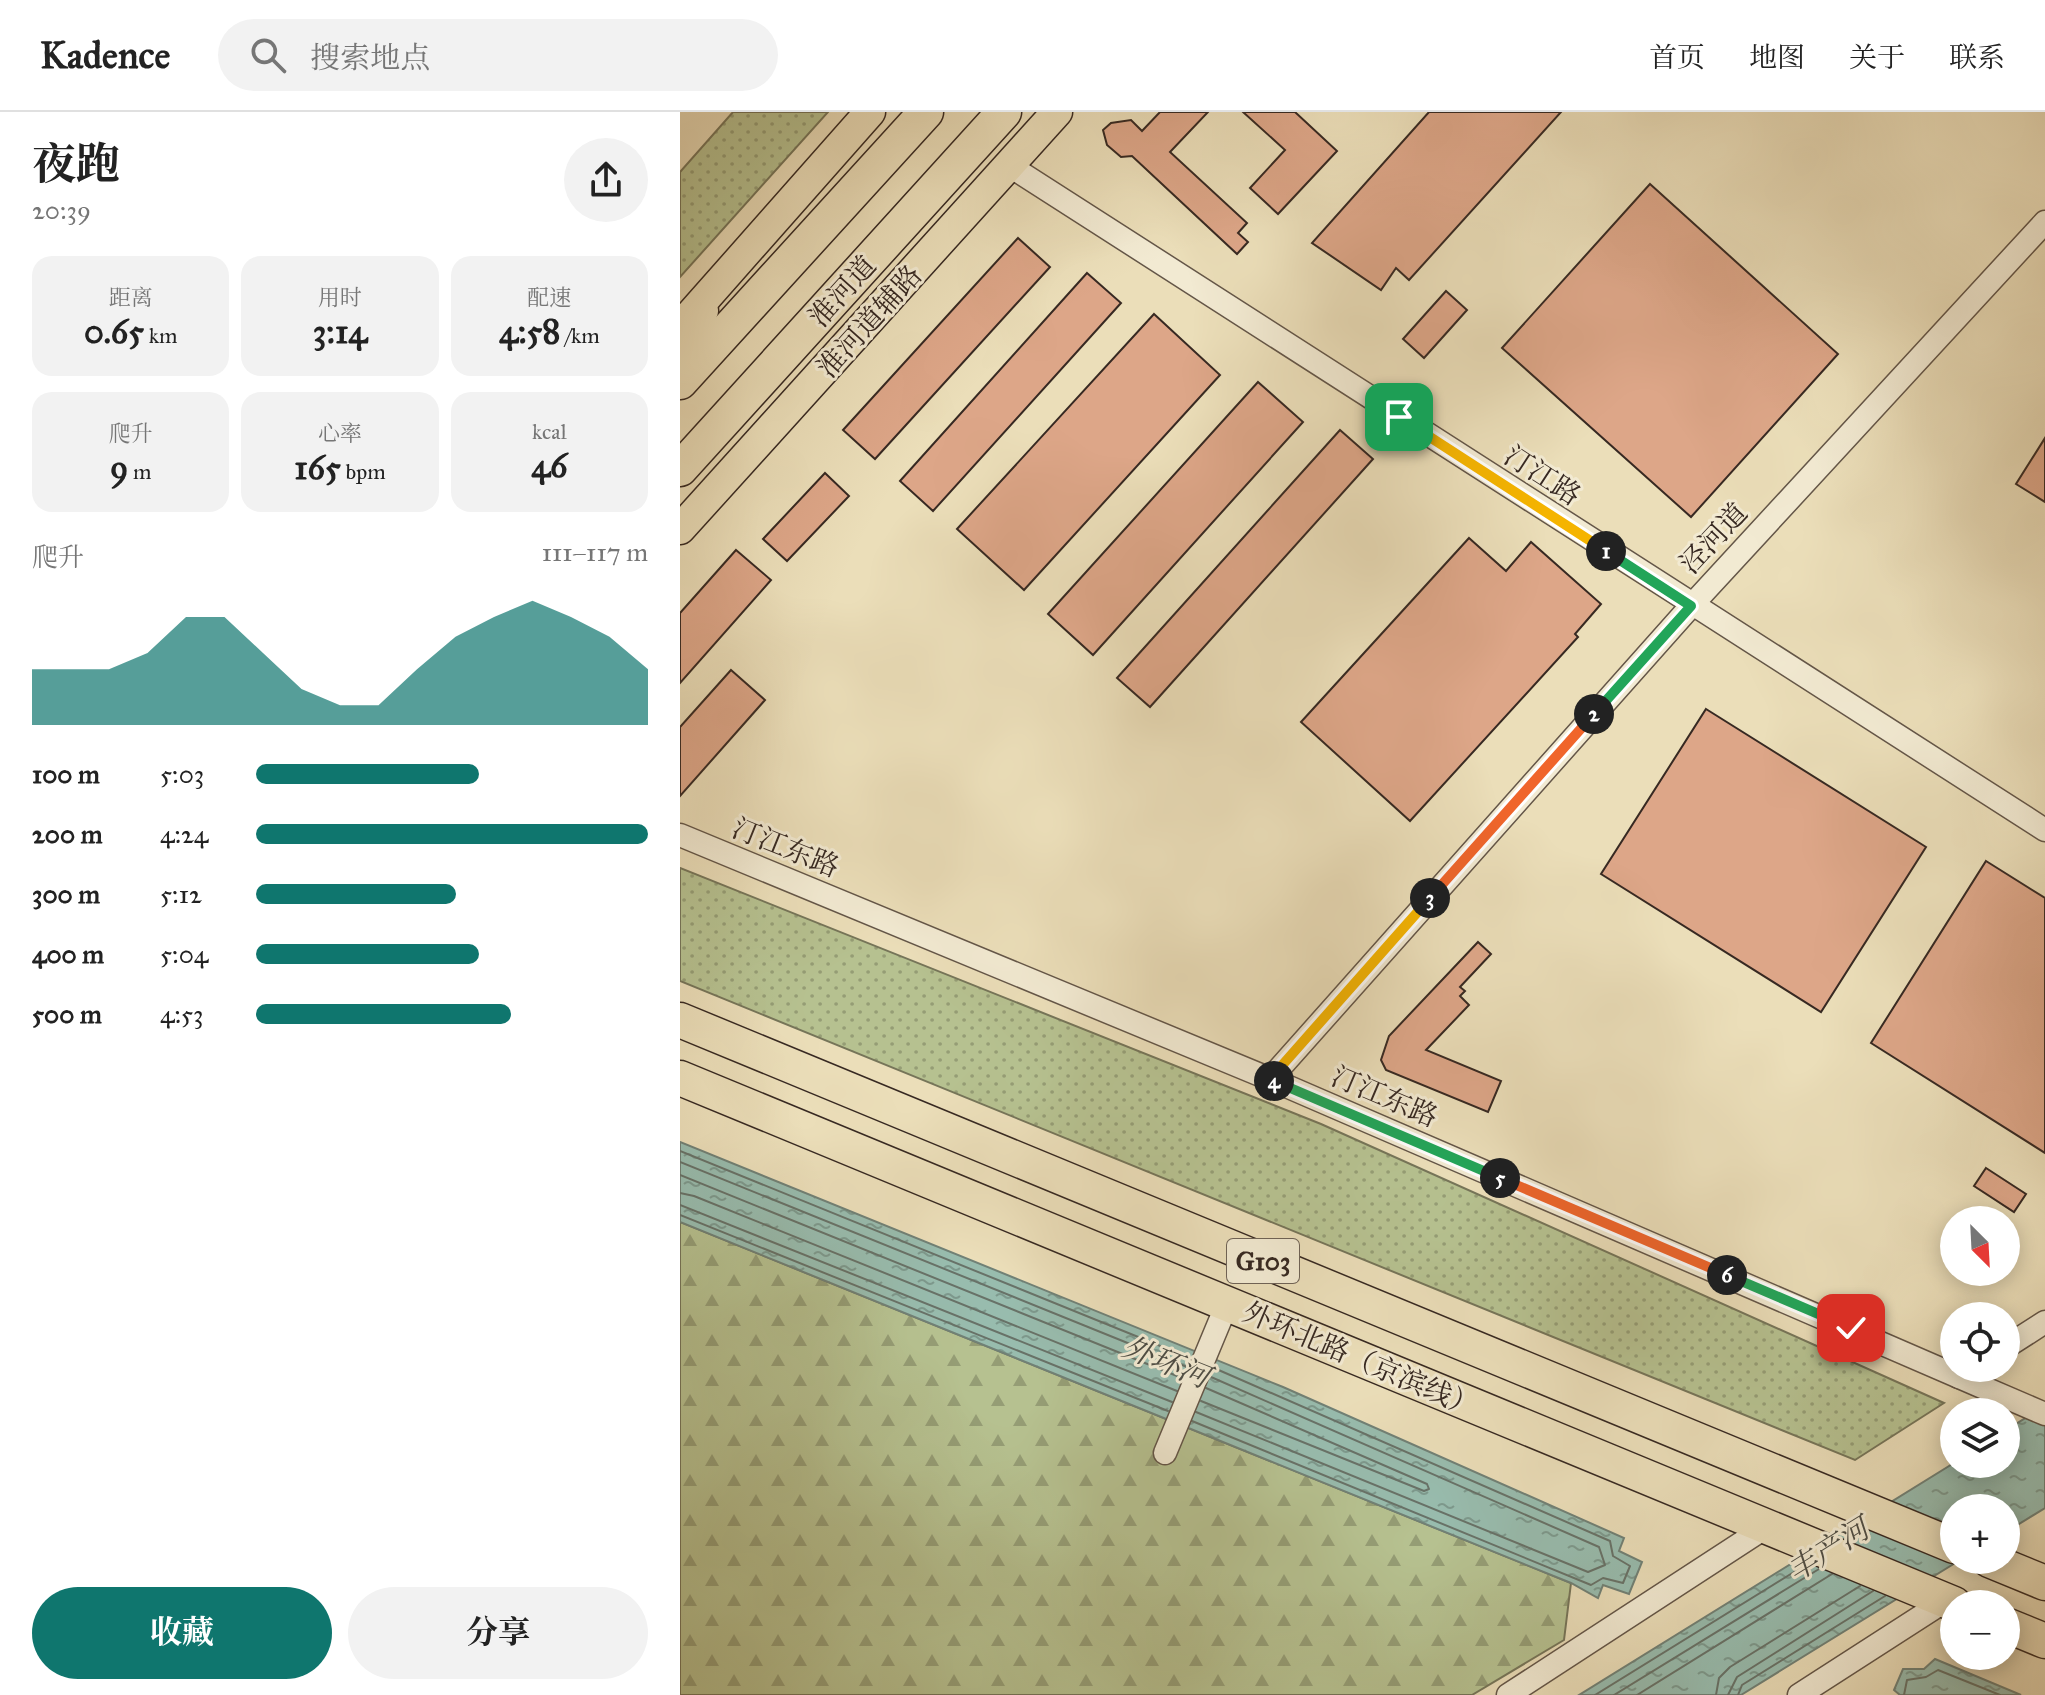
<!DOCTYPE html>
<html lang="zh">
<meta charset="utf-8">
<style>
:root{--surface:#fff;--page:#f2f2f2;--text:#222;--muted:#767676;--line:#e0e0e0;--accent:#0f766e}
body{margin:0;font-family:"IM FELL Great Primer","Noto Serif SC",serif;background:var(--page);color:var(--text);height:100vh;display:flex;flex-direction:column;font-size:30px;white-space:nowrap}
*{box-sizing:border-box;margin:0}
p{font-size:26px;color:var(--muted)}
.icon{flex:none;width:44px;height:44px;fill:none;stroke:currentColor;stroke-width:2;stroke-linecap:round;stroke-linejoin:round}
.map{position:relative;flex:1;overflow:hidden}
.details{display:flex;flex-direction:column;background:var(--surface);width:680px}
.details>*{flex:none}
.needle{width:52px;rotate:156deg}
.buttons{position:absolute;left:1260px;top:1094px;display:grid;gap:16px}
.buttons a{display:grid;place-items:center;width:80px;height:80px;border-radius:50%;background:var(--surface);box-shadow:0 4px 20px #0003;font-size:40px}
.pin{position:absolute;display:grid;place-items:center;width:68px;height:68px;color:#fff;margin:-34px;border-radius:16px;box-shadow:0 4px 12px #0006}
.km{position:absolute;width:40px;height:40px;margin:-20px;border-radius:50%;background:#222;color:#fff;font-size:22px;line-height:40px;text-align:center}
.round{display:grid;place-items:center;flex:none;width:84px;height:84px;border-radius:42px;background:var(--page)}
.head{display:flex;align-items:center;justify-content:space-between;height:136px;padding:0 32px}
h1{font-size:44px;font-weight:700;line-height:60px}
.metrics{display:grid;grid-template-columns:repeat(3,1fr);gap:12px;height:136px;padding:8px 32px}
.metrics div{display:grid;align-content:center;border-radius:20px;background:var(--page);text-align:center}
.metrics b{font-size:34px;font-weight:700}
.metrics small{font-size:22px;font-weight:400}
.metrics p{font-size:22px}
.chart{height:224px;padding:16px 32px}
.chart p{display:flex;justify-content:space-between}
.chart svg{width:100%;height:144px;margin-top:8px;fill:var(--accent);opacity:.7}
.primary-button{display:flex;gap:16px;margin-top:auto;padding:16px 32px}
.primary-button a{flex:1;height:92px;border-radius:48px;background:var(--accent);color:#fff;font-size:32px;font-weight:700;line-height:92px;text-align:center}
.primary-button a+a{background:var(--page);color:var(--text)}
ul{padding:0 32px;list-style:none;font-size:26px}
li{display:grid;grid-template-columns:128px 96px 1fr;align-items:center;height:60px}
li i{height:20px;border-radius:10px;background:var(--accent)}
header{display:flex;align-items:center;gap:48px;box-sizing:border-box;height:112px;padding:0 40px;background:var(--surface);border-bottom:2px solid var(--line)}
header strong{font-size:38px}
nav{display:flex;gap:44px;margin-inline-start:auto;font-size:28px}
.search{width:560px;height:72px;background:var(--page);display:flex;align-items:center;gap:20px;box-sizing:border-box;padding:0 28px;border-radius:44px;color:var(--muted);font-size:30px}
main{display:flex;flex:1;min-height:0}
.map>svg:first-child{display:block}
.grass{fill:url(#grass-dots);stroke:#767559;stroke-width:2}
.forest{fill:url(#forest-firs);stroke:#767559;stroke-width:2}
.water{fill:url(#water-ripples);stroke:#718176;stroke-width:2}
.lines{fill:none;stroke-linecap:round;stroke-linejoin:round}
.shore{stroke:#687268;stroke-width:2}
.building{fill:#dda688;stroke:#372922;stroke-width:2}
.minor-casing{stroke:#645648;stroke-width:25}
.major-casing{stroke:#372922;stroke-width:33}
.highway-casing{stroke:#372922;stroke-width:37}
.minor{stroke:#f2ead2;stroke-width:22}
.major{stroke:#ebdeb9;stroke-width:30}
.highway{stroke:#ebdeb9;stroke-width:34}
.split-1-casing{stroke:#fff;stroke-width:16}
.split-2-casing{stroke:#fff;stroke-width:16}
.split-3-casing{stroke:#fff;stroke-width:16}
.split-4-casing{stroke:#fff;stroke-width:16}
.split-5-casing{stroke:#fff;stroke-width:16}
.split-6-casing{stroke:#fff;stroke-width:16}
.split-7-casing{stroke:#fff;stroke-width:16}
.split-1{stroke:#f5b400;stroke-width:10}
.split-2{stroke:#22a559;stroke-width:10}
.split-3{stroke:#f0652b;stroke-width:10}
.split-4{stroke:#f5b400;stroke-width:10}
.split-5{stroke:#22a559;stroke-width:10}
.split-6{stroke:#f0652b;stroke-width:10}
.split-7{stroke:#22a559;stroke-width:10}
.labels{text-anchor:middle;stroke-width:6;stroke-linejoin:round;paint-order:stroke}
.shield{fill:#f2ead2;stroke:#6f6357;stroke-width:2}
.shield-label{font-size:26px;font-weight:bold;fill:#372922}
.street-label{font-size:28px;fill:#372922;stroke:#f2ead2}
.water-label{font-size:30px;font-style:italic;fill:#4f4e45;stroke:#f2ead2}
</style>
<header>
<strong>Kadence</strong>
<div class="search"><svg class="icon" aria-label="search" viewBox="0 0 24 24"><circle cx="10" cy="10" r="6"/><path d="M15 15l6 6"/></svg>搜索地点</div>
<nav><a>首页</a><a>地图</a><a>关于</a><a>联系</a></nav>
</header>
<main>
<section class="details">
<div class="head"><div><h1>夜跑</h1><p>20:39</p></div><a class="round"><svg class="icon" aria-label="share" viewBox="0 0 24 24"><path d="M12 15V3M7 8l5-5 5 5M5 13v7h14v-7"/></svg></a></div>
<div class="metrics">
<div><p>距离</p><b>0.65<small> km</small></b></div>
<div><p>用时</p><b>3:14</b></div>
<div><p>配速</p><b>4:58<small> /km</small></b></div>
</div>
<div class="metrics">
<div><p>爬升</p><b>9<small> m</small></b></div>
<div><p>心率</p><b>165<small> bpm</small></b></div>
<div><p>kcal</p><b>46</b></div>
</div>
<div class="chart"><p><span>爬升</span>111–117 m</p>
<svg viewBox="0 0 160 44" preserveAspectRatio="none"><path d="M0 44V27L10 27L20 27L30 22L40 11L50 11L60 22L70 33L80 38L90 38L100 27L110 17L120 11L130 6L140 11L150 17L160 27V44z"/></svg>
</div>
<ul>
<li><b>100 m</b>5:03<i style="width:57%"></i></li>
<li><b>200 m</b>4:24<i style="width:100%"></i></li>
<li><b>300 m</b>5:12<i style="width:51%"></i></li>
<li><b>400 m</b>5:04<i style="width:57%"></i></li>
<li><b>500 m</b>4:53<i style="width:65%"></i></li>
</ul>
<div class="primary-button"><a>收藏</a><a>分享</a></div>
</section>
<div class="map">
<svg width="1365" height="1583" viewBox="0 0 1365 1583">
<defs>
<pattern id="grass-dots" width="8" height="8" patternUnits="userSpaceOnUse" patternTransform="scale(2)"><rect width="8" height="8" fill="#b6c190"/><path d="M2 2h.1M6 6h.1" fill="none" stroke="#959d75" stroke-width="1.8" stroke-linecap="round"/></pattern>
<pattern id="forest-firs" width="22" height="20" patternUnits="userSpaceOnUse" patternTransform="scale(2)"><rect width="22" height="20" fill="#b6c190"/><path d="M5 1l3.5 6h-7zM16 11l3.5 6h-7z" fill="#959d75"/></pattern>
<pattern id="water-ripples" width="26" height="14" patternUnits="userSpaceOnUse" patternTransform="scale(2)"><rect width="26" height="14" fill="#98bcae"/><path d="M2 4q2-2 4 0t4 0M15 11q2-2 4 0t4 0" fill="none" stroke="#7d998d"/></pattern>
</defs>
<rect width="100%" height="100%" fill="#ebdeb9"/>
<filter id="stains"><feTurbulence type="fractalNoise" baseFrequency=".0025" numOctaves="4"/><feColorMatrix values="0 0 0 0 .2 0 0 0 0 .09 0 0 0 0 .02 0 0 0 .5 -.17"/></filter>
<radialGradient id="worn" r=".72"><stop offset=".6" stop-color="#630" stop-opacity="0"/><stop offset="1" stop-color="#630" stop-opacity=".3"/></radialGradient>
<!-- grass -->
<g class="grass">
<path d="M53 0H148L0 165V60Z"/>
<path d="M0 756 641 1012 1264 1291 1175 1348 0 869Z"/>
</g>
<!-- forest -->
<path class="forest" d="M0 1110 891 1471 884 1528 792 1583H0Z"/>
<!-- water -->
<g class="water">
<path d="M0 1030 603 1275 944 1426 939 1439 962 1450 949 1482 923 1473 918 1486 891 1471 0 1110Z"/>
<path d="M1365 1294V1396L1326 1420V1396H1274V1448H1280L1061 1583H899L1274 1351 1326 1352V1318Z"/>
<path d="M1255 1547 1341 1583H1220L1214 1578 1223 1557H1244Z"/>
</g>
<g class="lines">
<!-- shore -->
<g class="shore">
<path d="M0 1039 510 1246"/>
<path d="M0 1050 507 1255"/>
<path d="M0 1063 502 1266"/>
<path d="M0 1081 14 1084 497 1279"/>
<path d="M0 1093 492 1290"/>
<path d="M0 1103 488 1299"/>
<path d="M521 1289 744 1379 749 1377 747 1372 526 1276"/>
<path d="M516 1300 908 1460 925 1453 919 1435 531 1265"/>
<path d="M512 1309 911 1473 923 1466 943 1471 950 1454 933 1444 930 1429 534 1256"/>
<path d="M915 1583 1127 1452"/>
<path d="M934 1583 1139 1457"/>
<path d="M957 1583 1152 1462"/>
<path d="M1036 1583 1039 1566 1050 1555 1180 1474"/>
<path d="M1048 1583 1057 1565 1193 1479"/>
<path d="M1058 1583 1062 1573 1205 1484"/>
<path d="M1224 1583 1227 1568 1246 1565 1258 1558 1320 1583"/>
</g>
</g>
<!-- building -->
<g class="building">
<path d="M480 0H528L490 40 567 111 558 121 568 130 557 142 452 44 441 45 427 33 423 18 431 11 451 8 462 19Z"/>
<path d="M563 0H615L657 39 598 102 570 76 605 38Z"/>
<path d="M749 0H881L729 168 716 156 701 178 632 131Z"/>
<path d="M970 72 1158 242 1011 405 822 236Z"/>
<path d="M338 126 370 155 195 347 163 318Z"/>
<path d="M407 161 441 191 253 399 220 369Z"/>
<path d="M766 179 787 198 744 246 723 227Z"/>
<path d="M474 202 540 263 344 478 277 417Z"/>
<path d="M578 270 623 310 413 543 368 502Z"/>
<path d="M660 318 693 347 470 595 437 566Z"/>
<path d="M1365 326V390L1336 372Z"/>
<path d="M145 361 169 384 107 449 83 427Z"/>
<path d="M789 426 826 459 851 430 921 492 895 522 898 525 730 709 621 610Z"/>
<path d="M56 438 91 468 0 571V501Z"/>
<path d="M51 558 85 588 0 684V615Z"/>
<path d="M1026 597 1246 735 1141 900 921 762Z"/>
<path d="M1306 749 1365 786V1041L1191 931Z"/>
<path d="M798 830 811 842 780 875 785 879 780 884 789 893 746 938 821 969 808 1000 706 958 701 948 709 924Z"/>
<path d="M1306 1056 1346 1082 1334 1100 1294 1074Z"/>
</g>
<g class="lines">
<!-- minor casing -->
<g class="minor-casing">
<g id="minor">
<path d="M330 54 1365 718"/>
<path d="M0 723 590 967 1279 1265 1293 1256"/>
<path d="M590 967 1011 494 1365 110"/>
<path d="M1326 1235 1365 1210"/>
<path d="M1279 1265 1365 1302"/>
<path d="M485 1341 547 1192"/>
<path d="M828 1583 1086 1415"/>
<path d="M1119 1583 1265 1489"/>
</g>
</g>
<!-- major casing -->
<g class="major-casing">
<g id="major">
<path d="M0 215 190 0"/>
<path d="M0 243 23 199"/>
<path d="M0 417 377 0"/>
</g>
</g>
<!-- highway casing -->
<g class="highway-casing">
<g id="highway">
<path d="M0 270 246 0"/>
<path d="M0 357 324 0"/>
<path d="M0 908 1274 1434"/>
<path d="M0 966 1274 1492"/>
<path d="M1309 1448 1365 1471"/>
<path d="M1326 1513 1365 1529"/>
</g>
</g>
<!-- minor -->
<use href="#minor" class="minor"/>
<!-- major -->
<use href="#major" class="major"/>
<!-- highway -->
<use href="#highway" class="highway"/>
</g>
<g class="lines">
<!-- split-1 casing -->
<g class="split-1-casing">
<path id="split-1" d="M719 305 926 439"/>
</g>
<!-- split-2 casing -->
<g class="split-2-casing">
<path id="split-2" d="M914 602 1011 494 926 439"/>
</g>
<!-- split-3 casing -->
<g class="split-3-casing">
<path id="split-3" d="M750 786 914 602"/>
</g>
<!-- split-4 casing -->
<g class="split-4-casing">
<path id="split-4" d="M594 969 590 967 750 786"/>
</g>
<!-- split-5 casing -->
<g class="split-5-casing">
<path id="split-5" d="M594 969 820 1066"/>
</g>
<!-- split-6 casing -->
<g class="split-6-casing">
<path id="split-6" d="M820 1066 1047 1163"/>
</g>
<!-- split-7 casing -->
<g class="split-7-casing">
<path id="split-7" d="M1047 1163 1171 1216"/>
</g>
<!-- split-1 -->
<use href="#split-1" class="split-1"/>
<!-- split-2 -->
<use href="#split-2" class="split-2"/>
<!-- split-3 -->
<use href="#split-3" class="split-3"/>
<!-- split-4 -->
<use href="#split-4" class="split-4"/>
<!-- split-5 -->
<use href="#split-5" class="split-5"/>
<!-- split-6 -->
<use href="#split-6" class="split-6"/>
<!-- split-7 -->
<use href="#split-7" class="split-7"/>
</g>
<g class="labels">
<!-- shield labels -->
<rect class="shield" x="547" y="1127" width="72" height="44" rx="6"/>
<g class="shield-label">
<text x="583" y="1158">G103</text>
</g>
<!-- street labels -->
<g class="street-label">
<text transform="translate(162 179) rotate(-48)" y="10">淮河道</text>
<text transform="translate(189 209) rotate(-48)" y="10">淮河道辅路</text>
<text transform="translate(863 363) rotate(33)" y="10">汀江路</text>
<text transform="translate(1033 426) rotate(-47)" y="10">泾河道</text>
<text transform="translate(106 735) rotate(22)" y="10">汀江东路</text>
<text transform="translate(705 984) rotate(23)" y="10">汀江东路</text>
<text transform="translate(681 1247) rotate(23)" y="10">外环北路（京滨线）</text>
</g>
<!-- water labels -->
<g class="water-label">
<text transform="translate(486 1250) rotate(22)" y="10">外环河</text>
<text transform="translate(1148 1438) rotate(-32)" y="10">丰产河</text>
</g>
</g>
<rect width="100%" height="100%" filter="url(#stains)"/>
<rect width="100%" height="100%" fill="url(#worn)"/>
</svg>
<div class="buttons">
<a><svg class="needle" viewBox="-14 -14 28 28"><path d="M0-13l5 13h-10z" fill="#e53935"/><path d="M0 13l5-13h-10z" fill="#767676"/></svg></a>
<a><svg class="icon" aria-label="locate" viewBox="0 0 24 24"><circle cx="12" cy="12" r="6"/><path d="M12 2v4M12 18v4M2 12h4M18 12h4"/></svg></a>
<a><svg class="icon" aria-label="layers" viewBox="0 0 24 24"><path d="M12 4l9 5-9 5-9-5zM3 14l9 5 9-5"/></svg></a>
<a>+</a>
<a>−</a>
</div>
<div class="pin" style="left:719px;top:305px;background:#1e9e55"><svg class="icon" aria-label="arrive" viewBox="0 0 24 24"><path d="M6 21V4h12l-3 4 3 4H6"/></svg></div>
<div class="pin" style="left:1171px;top:1216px;background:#d93025"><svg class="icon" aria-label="check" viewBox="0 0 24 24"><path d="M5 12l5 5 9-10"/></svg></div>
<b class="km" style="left:926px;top:439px">1</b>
<b class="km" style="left:914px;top:602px">2</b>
<b class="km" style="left:750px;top:786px">3</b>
<b class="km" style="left:594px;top:969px">4</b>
<b class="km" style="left:820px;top:1066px">5</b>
<b class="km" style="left:1047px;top:1163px">6</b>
</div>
</main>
